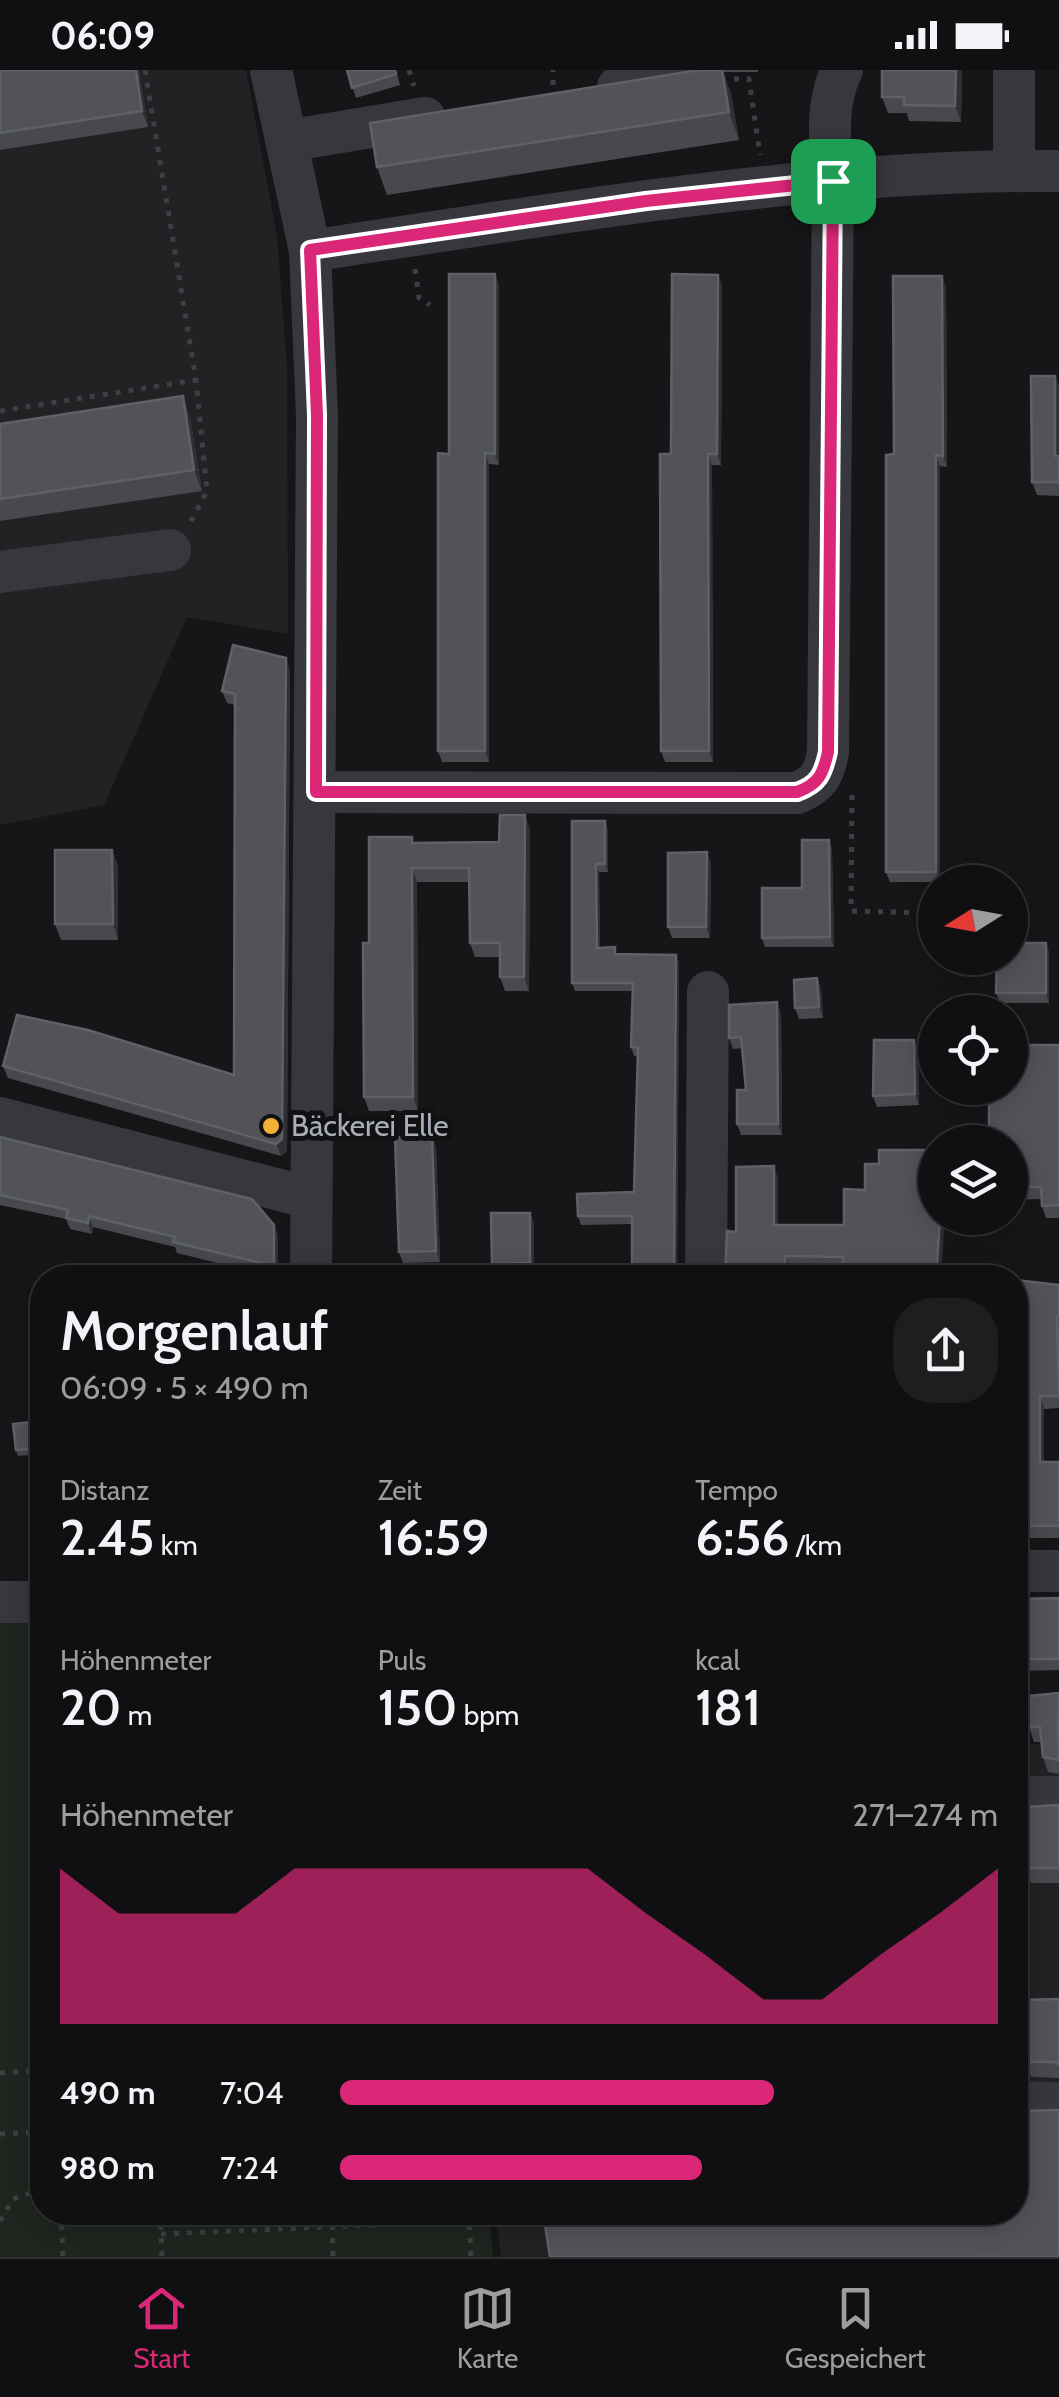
<!DOCTYPE html>
<html lang="de">
<meta charset="utf-8">
<style>
:root{--surface:#101012;--page:#1e1e20;--text:#f1f3f6;--muted:#9c9d9f;--line:#303032;--accent:#db2777}
body{margin:0;font-family:Cabin,sans-serif;background:var(--page);color:var(--text);height:100vh;display:flex;flex-direction:column;font-size:38px;white-space:nowrap}
*{box-sizing:border-box;margin:0}
p{font-size:32px;color:var(--muted)}
.icon{flex:none;width:55px;height:55px;fill:none;stroke:currentColor;stroke-width:2;stroke-linecap:round;stroke-linejoin:round}
.map{position:relative;flex:1;overflow:hidden}
.drawer{position:absolute;left:30px;top:1195px;width:998px;height:960px;display:flex;flex-direction:column;background:var(--surface);border-radius:40px;box-shadow:0 5px 25px #0003,0 0 0 2px var(--line)}
.drawer>*{flex:none}
.needle{width:65px;rotate:259deg}
.tools{position:absolute;left:918px;top:795px;display:grid;gap:20px}
.tools a{display:grid;place-items:center;width:110px;height:110px;border-radius:50%;background:var(--surface);box-shadow:0 5px 25px #0003,0 0 0 2px var(--line);font-size:50px}
.pin{position:absolute;display:grid;place-items:center;width:85px;height:85px;color:#fff;margin:-42px;border-radius:20px;box-shadow:0 5px 15px #0006}
.round{display:grid;place-items:center;flex:none;width:105px;height:105px;border-radius:40px;background:var(--page)}
.summary{display:flex;align-items:center;justify-content:space-between;height:170px;padding:0 30px}
h1{font-size:55px;font-weight:600;line-height:75px}
.metrics{display:grid;grid-template-columns:repeat(3,1fr);gap:15px;height:170px;padding:10px 30px}
.metrics div{display:grid;align-content:center}
.metrics b{font-size:50px;font-weight:600}
.metrics small{font-size:28px;font-weight:400}
.metrics p{font-size:28px}
.chart{height:280px;padding:20px 30px}
.chart p{display:flex;justify-content:space-between}
.chart svg{width:100%;height:180px;margin-top:10px;fill:var(--accent);opacity:.7}
ul{padding:0 30px;list-style:none;font-size:32px}
li{display:grid;grid-template-columns:160px 120px 1fr;align-items:center;height:75px}
li i{height:25px;border-radius:12px;background:var(--accent)}
.status{display:flex;justify-content:space-between;align-items:center;height:70px;padding:0 50px;background:var(--surface);direction:ltr}
.status svg{height:28px;fill:currentColor}
.tabs{display:flex;justify-content:space-around;align-items:center;height:140px;border-top:2px solid var(--line);background:var(--surface);font-size:28px;color:var(--muted)}
.tabs a{display:grid;justify-items:center;gap:5px}
.tabs .active{color:var(--accent)}
.map>svg:first-child{display:block}
.built{fill:#222225}
.green{fill:#1e261f}
.lines{fill:none;stroke-linecap:round;stroke-linejoin:round}
.path{stroke:#3d3f44;stroke-width:5;stroke-dasharray:5 8;stroke-linecap:butt}
.minor{stroke:#37383d;stroke-width:42}
.wall{fill:#47494d}
.shaded-wall{fill:#2f3033}
.building{fill:#525359;stroke:#5f6168;stroke-width:2.5}
.route-casing{stroke:#fff;stroke-width:20}
.route{stroke:#db2777;stroke-width:12}
.poi-dot{fill:#f2b134;stroke:#111113;stroke-width:4}
.labels{text-anchor:middle;stroke-width:10;stroke-linejoin:round;paint-order:stroke}
.poi-label{font-size:30px;fill:#a8adb8;stroke:#111113;text-anchor:start}
</style>
<div class="status"><b>06:09</b><svg viewBox="0 0 49 12"><path d="M0 12V9h3v3zM5 12V6h3v6zM10 12V3h3v9zM15 12V0h3v12zM26 1h20v11H26zM47 4h2v5h-2z"/></svg></div>
<div class="map">
<svg width="1059" height="2187" viewBox="0 0 1059 2187">
<rect width="100%" height="100%" fill="#161618"/>
<!-- built -->
<g class="built">
<path d="M0 0H246L277 166 287 297 288 564 187 547 104 735 0 755Z"/>
<path d="M1015 1674H1059V2187H501L496 2143 1015 2142Z"/>
</g>
<!-- green -->
<path class="green" d="M42 1545V2142L489 2143 493 2187H0V1546Z"/>
<g class="lines">
<!-- path -->
<g class="path">
<path d="M145 0 196 310 207 421 190 453"/>
<path d="M409 0 414 16"/>
<path d="M721 9H749L760 85"/>
<path d="M553 28V0"/>
<path d="M415 199 419 228 430 235"/>
<path d="M0 341 196 310"/>
<path d="M852 725 851 841 935 843"/>
<path d="M0 2003 42 2000"/>
<path d="M0 2064 42 2062"/>
<path d="M61 2142 63 2187"/>
<path d="M160 2142 162 2187"/>
<path d="M332 2142 333 2187"/>
<path d="M469 2142 471 2187"/>
<path d="M0 2151 13 2129 42 2119"/>
<path d="M161 2164 469 2151"/>
</g>
<!-- minor -->
<g class="minor">
<path d="M271 0 310 181 317 345 311 1208"/>
<path d="M1014 0V101"/>
<path d="M618 17 669 8 680 0"/>
<path d="M287 71 425 48"/>
<path d="M310 181C558 144 808 99 1059 101"/>
<path d="M0 502 170 480"/>
<path d="M316 722 797 723C819 714 824 704 828 682L833 111C830 75 825 33 842 0"/>
<path d="M0 1048 311 1128"/>
<path d="M706 1208 708 922"/>
<path d="M1015 1501H1059"/>
<path d="M0 1532H42"/>
<path d="M1015 1727H1059"/>
<path d="M1015 2032 1059 2033"/>
</g>
</g>
<!-- wall -->
<g class="wall">
<path d="M0 0H139L148 57 0 80Z"/>
<path d="M347 0H396L400 15 356 28Z"/>
<path d="M699 0H758V2H723L731 24 739 70 387 125 377 97Z"/>
<path d="M962 0 961 52 909 51 907 43H888L882 27Z"/>
<path d="M495 204 499 215V395L489 394V692H442L438 681 449 384Z"/>
<path d="M718 205 722 216 721 395H712L713 692H665L661 681 671 384Z"/>
<path d="M946 217 947 397 940 396V812H890L886 802 894 384Z"/>
<path d="M1059 316V426L1037 425 1032 412Z"/>
<path d="M190 347 202 421 0 451V354Z"/>
<path d="M290 600 287 1081 281 1086 8 1008 3 996 234 1005 235 635 227 633 222 621Z"/>
<path d="M525 745 530 760 529 921H505L500 907V887H475L470 873 469 812H417L418 1041H369L364 1027 369 873 414 773 499 772Z"/>
<path d="M572 751 608 759V802H599L600 878 618 884 676 885 679 893 677 1208 496 1205 492 1194 530 1143 534 1154V1202L632 1201V1154L581 1155 578 1146 634 1122 638 986H634L631 977 633 921H575L572 913Z"/>
<path d="M829 770 832 779 834 877H765L762 868 802 818Z"/>
<path d="M112 780 118 796V870H61L55 854Z"/>
<path d="M711 793 710 868H672L668 857Z"/>
<path d="M1021 834 1025 844 1024 873H1046L1049 883V933H1000L996 923Z"/>
<path d="M817 908 821 919 823 948 799 949 795 938Z"/>
<path d="M781 943 782 1065H741L737 1054 746 1020 742 978 733 979 729 968Z"/>
<path d="M1059 975V1148H1046L1042 1136V1129L1010 1130V1072L989 1066Z"/>
<path d="M918 981 919 1035 877 1037 873 1026Z"/>
<path d="M0 1067 274 1155 278 1166V1208L177 1183 175 1177 93 1157 92 1164 70 1159 66 1149 0 1135Z"/>
<path d="M436 1077 440 1192 403 1193 399 1182Z"/>
<path d="M879 1094 942 1195 949 1196 952 1202 790 1198V1208H725L736 1162 778 1108V1155H844Z"/>
<path d="M1015 1210 1059 1215V1338L1044 1339V1392H1059V1468H1015Z"/>
<path d="M42 1357V1384L18 1386 16 1380Z"/>
<path d="M42 1400V1463H39L35 1452Z"/>
<path d="M1059 1528V1600L1015 1601V1529Z"/>
<path d="M1059 1623V1704L1048 1702 1043 1687 1041 1672H1034L1029 1657Z"/>
<path d="M1059 1735V1813H1031L1026 1798Z"/>
<path d="M1059 1929V2008L1031 2007 1025 1992Z"/>
</g>
<!-- shaded-wall -->
<g class="shaded-wall">
<path d="M136 0H139L148 57 142 41Z"/>
<path d="M723 0 731 24 739 70 729 42Z"/>
<path d="M956 0H962L961 52 955 36Z"/>
<path d="M495 204 499 215V395L495 384Z"/>
<path d="M718 205 722 216 721 395 717 384Z"/>
<path d="M942 206 946 217 947 397 943 386Z"/>
<path d="M1055 306 1059 316V398L1055 386Z"/>
<path d="M183 326 190 347 202 421 194 400Z"/>
<path d="M485 383 489 394V692L485 681Z"/>
<path d="M708 384 712 395 713 692 709 681Z"/>
<path d="M936 385 940 396V812L936 802Z"/>
<path d="M286 588 290 600 287 1081 281 1086 276 1074Z"/>
<path d="M525 745 530 760 529 921 524 907Z"/>
<path d="M605 751 608 759V802L605 794Z"/>
<path d="M829 770 832 779 834 877 830 867Z"/>
<path d="M112 780 118 796V870L113 854Z"/>
<path d="M707 782 711 793 710 868 706 857Z"/>
<path d="M596 794 599 802 600 886 597 878Z"/>
<path d="M412 798 417 812 418 1041 413 1027Z"/>
<path d="M1021 834 1025 844 1023 883 1020 873Z"/>
<path d="M1046 873 1049 883V933L1046 923Z"/>
<path d="M676 885 679 893 677 1208H674Z"/>
<path d="M817 908 821 919 823 948 819 937Z"/>
<path d="M777 932 781 943 782 1065 778 1054Z"/>
<path d="M914 970 918 981 919 1035 915 1024Z"/>
<path d="M432 1066 436 1077 440 1192 436 1181Z"/>
<path d="M774 1096 778 1108V1167L774 1155Z"/>
<path d="M530 1143 534 1154V1204L530 1193Z"/>
<path d="M89 1146 93 1157 92 1164 88 1153Z"/>
<path d="M940 1148H945L941 1206 937 1194Z"/>
<path d="M274 1155 278 1166V1208H274Z"/>
<path d="M785 1186 790 1198V1208H785Z"/>
<path d="M1040 1326 1044 1339V1405L1040 1392Z"/>
</g>
<!-- building -->
<g class="building">
<path d="M0 0H136L142 41 0 63Z"/>
<path d="M347 0H395L396 4 352 18Z"/>
<path d="M699 0H722L729 42 377 97 370 53Z"/>
<path d="M882 0H956L955 36 904 35V27H882Z"/>
<path d="M449 204H495V384L485 383V681H438V383L449 384Z"/>
<path d="M672 204 718 205 717 384H708L709 681H661L660 384H671Z"/>
<path d="M893 206H942L943 386 936 385V802H886V385L894 384Z"/>
<path d="M1031 306H1055V386H1059V412H1032Z"/>
<path d="M183 326 194 400 0 429V354Z"/>
<path d="M233 575 286 588 282 1069 276 1074 3 996 17 945 88 960 234 1005 235 624 222 621Z"/>
<path d="M500 745H525L524 907H500V873H470L469 798H412L413 1027H364L363 873H369V767H412V773L499 772Z"/>
<path d="M572 751H605V794H596L597 878 615 877V884L676 885 674 1208H499V1202L632 1201V1146H578L577 1124 634 1122 638 978 631 977 633 913H572Z"/>
<path d="M802 770H829L830 867 762 868V818H802Z"/>
<path d="M55 780H112L113 854H55Z"/>
<path d="M707 782 706 857H668V783Z"/>
<path d="M1010 834H1021L1020 873H1046V923H996L997 888H1010Z"/>
<path d="M817 908 819 937 795 938 794 910Z"/>
<path d="M777 932 778 1054H737V1020H746L741 967 729 968V935Z"/>
<path d="M874 970H914L915 1024 873 1026Z"/>
<path d="M1010 975H1059V1135L1042 1136 1041 1117H1010V1072H947V1067L989 1066V1018H1010Z"/>
<path d="M432 1066 436 1181 399 1182 395 1067Z"/>
<path d="M0 1067 252 1129 274 1155V1208H237L266 1194 173 1172 175 1167 89 1146 88 1153 66 1148 68 1140 0 1125Z"/>
<path d="M879 1080H935V1148H940L937 1194 949 1196V1202L996 1208H843V1187L785 1186V1208H725L727 1161 736 1162V1097L774 1096V1155H844V1119L865 1120V1094H879Z"/>
<path d="M491 1143H530V1193L492 1194Z"/>
<path d="M1015 1210 1059 1215V1246H1057L1059 1326H1040V1392H1059V1456H1015Z"/>
<path d="M40 1351 42 1378 16 1380 13 1354Z"/>
<path d="M34 1400H42V1452H35Z"/>
<path d="M1059 1528V1589H1015V1529Z"/>
<path d="M1059 1623 1058 1655 1059 1690 1043 1687 1040 1657H1029V1626Z"/>
<path d="M1059 1735V1798H1026V1737Z"/>
<path d="M1059 1929V1995L1055 1992H1025L1023 1930Z"/>
<path d="M1059 2040V2187H550L543 2142H1015V2041Z"/>
</g>
<g class="lines">
<!-- route casing -->
<g class="route-casing">
<path id="route" d="M833 111 828 682C823 704 819 714 797 722H316L317 345 310 180 646 131Z"/>
</g>
<!-- route -->
<use href="#route" class="route"/>
</g>
<!-- markers -->
<circle class="poi-dot" cx="271" cy="1056" r="10"/>
<g class="labels">
<!-- poi labels -->
<g class="poi-label">
<text x="291" y="1066">Bäckerei Elle</text>
</g>
</g>
</svg>
<div class="tools">
<a><svg class="needle" viewBox="-14 -14 28 28"><path d="M0-13l5 13h-10z" fill="#e53935"/><path d="M0 13l5-13h-10z" fill="#9c9d9f"/></svg></a>
<a><svg class="icon" aria-label="locate" viewBox="0 0 24 24"><circle cx="12" cy="12" r="6"/><path d="M12 2v4M12 18v4M2 12h4M18 12h4"/></svg></a>
<a><svg class="icon" aria-label="layers" viewBox="0 0 24 24"><path d="M12 4l9 5-9 5-9-5zM3 14l9 5 9-5"/></svg></a>
</div>
<div class="pin" style="left:833px;top:111px;background:#1e9e55"><svg class="icon" aria-label="arrive" viewBox="0 0 24 24"><path d="M6 21V4h12l-3 4 3 4H6"/></svg></div>
<section class="drawer">
<div class="summary"><div><h1>Morgenlauf</h1><p>06:09 · 5 × 490 m</p></div><a class="round"><svg class="icon" aria-label="share" viewBox="0 0 24 24"><path d="M12 15V3M7 8l5-5 5 5M5 13v7h14v-7"/></svg></a></div>
<div class="metrics">
<div><p>Distanz</p><b>2.45<small> km</small></b></div>
<div><p>Zeit</p><b>16:59</b></div>
<div><p>Tempo</p><b>6:56<small> /km</small></b></div>
</div>
<div class="metrics">
<div><p>Höhenmeter</p><b>20<small> m</small></b></div>
<div><p>Puls</p><b>150<small> bpm</small></b></div>
<div><p>kcal</p><b>181</b></div>
</div>
<div class="chart"><p><span>Höhenmeter</span>271–274 m</p>
<svg viewBox="0 0 160 44" preserveAspectRatio="none"><path d="M0 44V6L10 17L20 17L30 17L40 6L50 6L60 6L70 6L80 6L90 6L100 17L110 27L120 38L130 38L140 27L150 17L160 6V44z"/></svg>
</div>
<ul>
<li><b>490 m</b>7:04<i style="width:66%"></i></li>
<li><b>980 m</b>7:24<i style="width:55%"></i></li>
</ul>
</section>
</div>
<nav class="tabs">
<a class="active"><svg class="icon" aria-label="home" viewBox="0 0 24 24"><path d="M3 11l9-7 9 7M6 9v11h12V9"/></svg>Start</a>
<a><svg class="icon" aria-label="map" viewBox="0 0 24 24"><path d="M3 6l6-2 6 2 6-2v14l-6 2-6-2-6 2zM9 4v14M15 6v14"/></svg>Karte</a>
<a><svg class="icon" aria-label="saved" viewBox="0 0 24 24"><path d="M7 4h10v16l-5-4-5 4z"/></svg>Gespeichert</a>
</nav>
